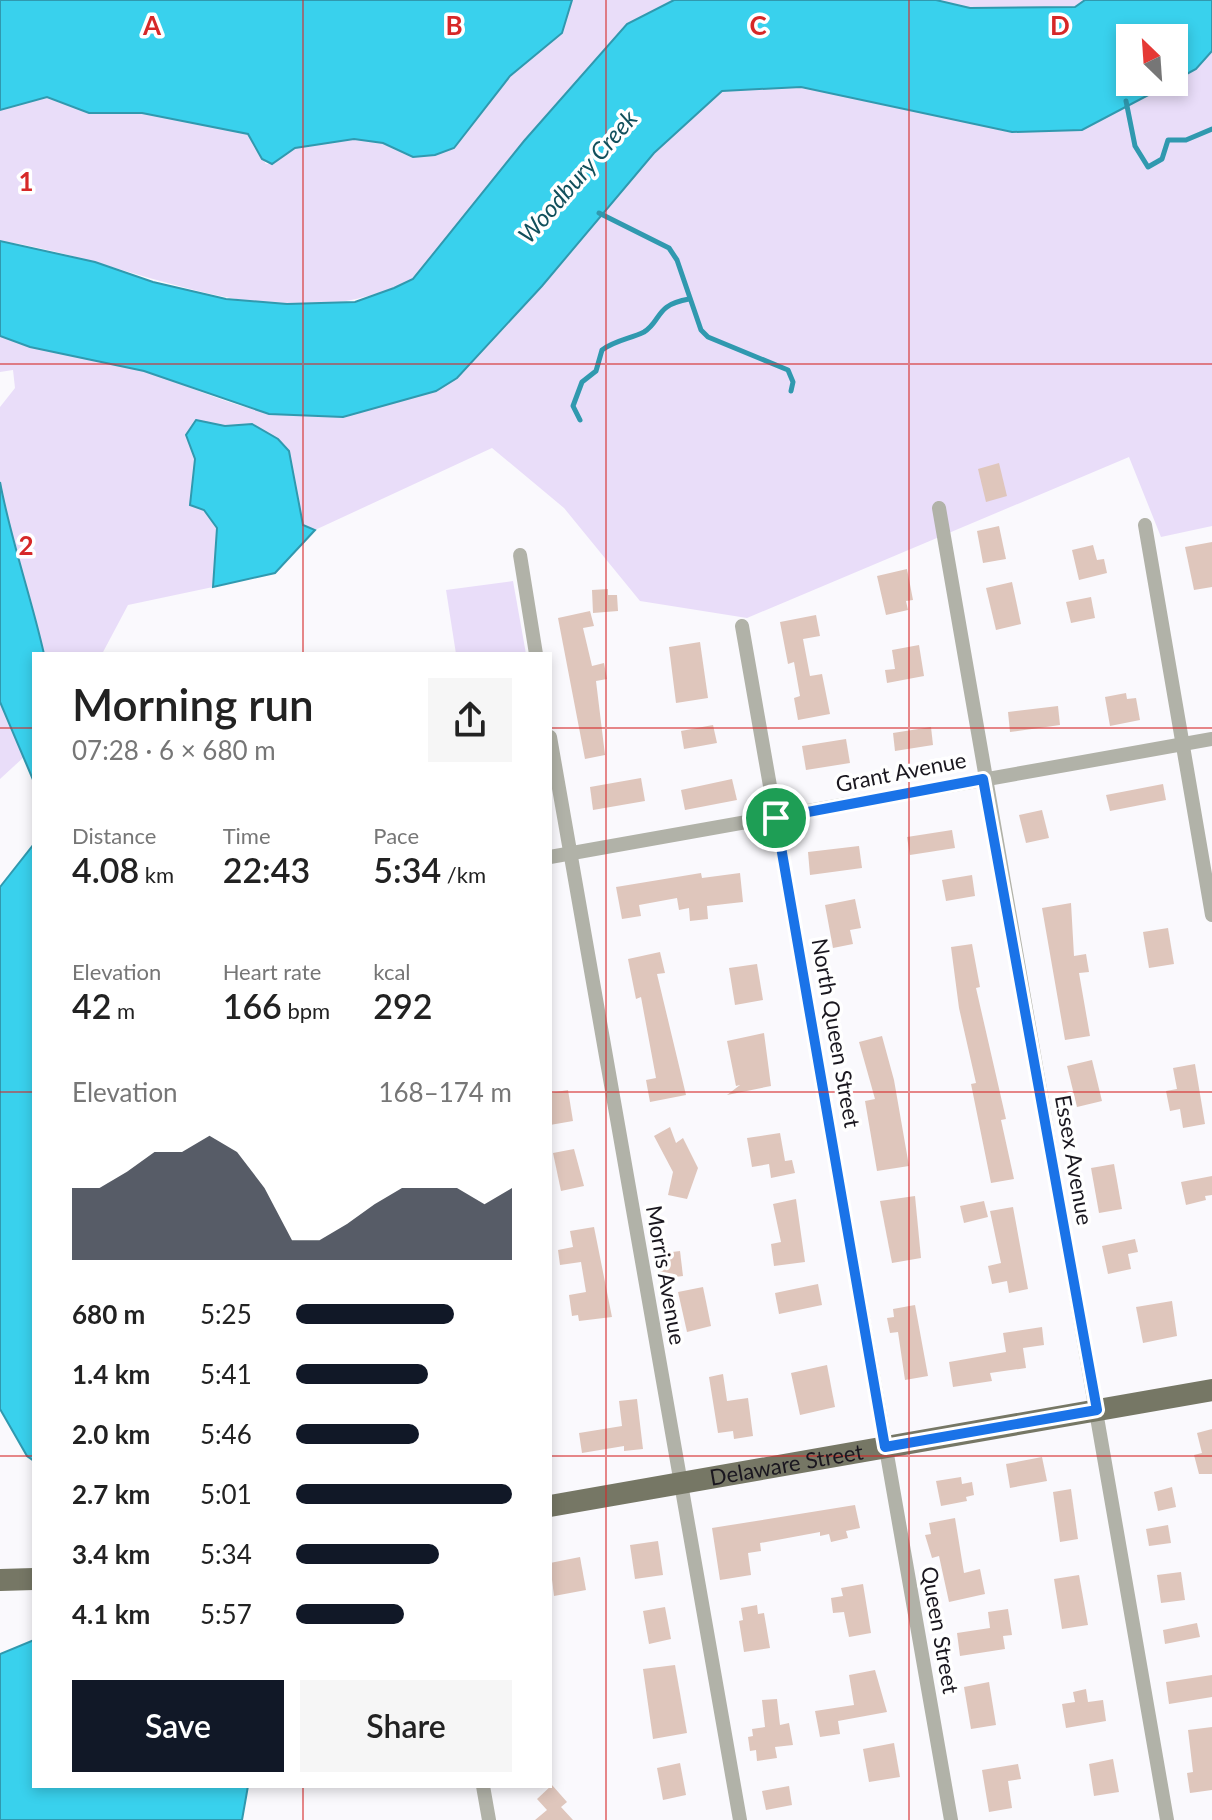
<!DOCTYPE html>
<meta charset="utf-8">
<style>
:root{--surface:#fff;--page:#f6f6f6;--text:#222;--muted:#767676;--accent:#111827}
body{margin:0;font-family:Lato,sans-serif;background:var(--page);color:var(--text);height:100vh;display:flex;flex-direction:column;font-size:30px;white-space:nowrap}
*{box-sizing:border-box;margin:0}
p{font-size:26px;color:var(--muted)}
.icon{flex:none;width:44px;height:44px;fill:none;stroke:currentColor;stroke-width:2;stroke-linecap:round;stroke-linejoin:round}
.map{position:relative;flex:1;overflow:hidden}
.drawer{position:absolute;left:32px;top:652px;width:520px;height:1136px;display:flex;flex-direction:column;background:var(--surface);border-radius:0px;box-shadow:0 4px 12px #0003}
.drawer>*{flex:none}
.needle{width:52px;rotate:335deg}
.controls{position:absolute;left:1116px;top:24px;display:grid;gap:16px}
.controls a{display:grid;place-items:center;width:72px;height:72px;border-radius:0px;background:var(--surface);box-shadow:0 4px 12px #0003;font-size:40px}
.pin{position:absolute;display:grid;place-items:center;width:68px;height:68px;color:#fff;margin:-34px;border:4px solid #fff;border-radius:50%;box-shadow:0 2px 8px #0007}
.round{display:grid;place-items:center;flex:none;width:84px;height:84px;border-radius:0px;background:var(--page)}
.summary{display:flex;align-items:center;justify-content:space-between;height:136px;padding:0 40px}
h1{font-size:44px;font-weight:600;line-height:60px}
.metrics{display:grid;grid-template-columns:repeat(3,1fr);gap:12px;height:136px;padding:8px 40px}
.metrics div{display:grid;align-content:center}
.metrics b{font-size:34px;font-weight:600}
.metrics small{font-size:22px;font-weight:400}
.metrics p{font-size:22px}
.chart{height:224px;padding:16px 40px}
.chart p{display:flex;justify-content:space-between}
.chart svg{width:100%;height:144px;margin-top:8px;fill:var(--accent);opacity:.7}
.primary-button{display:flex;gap:16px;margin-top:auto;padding:16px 40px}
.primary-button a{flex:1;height:92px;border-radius:0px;background:var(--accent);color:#fff;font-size:32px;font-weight:600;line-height:92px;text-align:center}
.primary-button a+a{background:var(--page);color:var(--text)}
ul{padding:0 40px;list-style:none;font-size:26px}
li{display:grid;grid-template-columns:128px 96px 1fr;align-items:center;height:60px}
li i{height:20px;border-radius:10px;background:var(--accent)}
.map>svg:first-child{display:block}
.green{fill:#e9ddf9}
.water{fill:#39d1ed;stroke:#3099af;stroke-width:2}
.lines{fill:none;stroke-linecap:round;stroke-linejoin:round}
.stream{stroke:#3099af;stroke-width:5}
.building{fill:#dfc6bc}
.street{stroke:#b1b2a8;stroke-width:14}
.primary{stroke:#767765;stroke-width:22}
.route-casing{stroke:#fff;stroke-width:16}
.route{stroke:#1a73e8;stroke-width:10}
.grid{fill:none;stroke:#d62828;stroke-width:2;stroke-opacity:0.55}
.labels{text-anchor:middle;stroke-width:7;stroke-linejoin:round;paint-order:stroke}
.street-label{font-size:22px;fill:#1a171f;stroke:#fff}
.water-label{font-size:24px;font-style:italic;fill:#12505c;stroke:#fff}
.grid-label{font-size:26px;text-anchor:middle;font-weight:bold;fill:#d62828;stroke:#fff;stroke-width:7;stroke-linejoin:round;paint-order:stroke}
</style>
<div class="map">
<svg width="1212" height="1820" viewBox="0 0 1212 1820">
<rect width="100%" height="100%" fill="#faf9fd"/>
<!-- green -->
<g class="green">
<path d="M572 0H674L627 24 524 141 413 279C274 348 139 260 0 241V110L47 97 89 113H142L248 134 266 164C279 162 283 155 294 149 307 142 353 138 369 140 388 142 403 156 422 157L491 101 510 76 562 33Z"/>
<path d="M936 0H1085L1075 7 970 8Z"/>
<path d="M1212 51V526L1161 537 1129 457 747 618 640 601 564 508 492 448 315 530 303 525 289 451 278 439 252 424 225 426 196 421 186 435 195 459 192 482 204 510 217 528 213 587 128 605 102 654H44L31 600 11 540 0 482V407L15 388 13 370 0 372V336C47 353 95 358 143 371 194 385 242 416 296 413L457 377 542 286 654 153 722 91 801 87 911 111 1082 130 1196 69Z"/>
<path d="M513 581 526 654H456L446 590Z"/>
<path d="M0 702 25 756 0 779Z"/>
</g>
<!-- water -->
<g class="water">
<path d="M0 0H572L562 33 510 76 454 148 435 155 413 157 383 143 354 139 295 148 272 164 262 159 248 134 142 113H89L47 97 0 110Z"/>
<path d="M674 0H936L970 8 1075 7 1085 0H1212V51L1196 69 1174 81V38H1130V82H1173L1082 130 1012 132 801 87 722 91 654 153 542 286 457 378 436 391 343 417 269 414 144 371 30 347 0 336V241L95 262 153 282 226 299 287 304 355 302 394 288 413 279 524 141 627 24Z"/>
<path d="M196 420 225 426 252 424 278 439 289 451 303 525 315 530 275 573 213 587 217 528 204 510 190 505 195 459 186 435Z"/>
<path d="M0 482C11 541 31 596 44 654H34V782L0 702Z"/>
<path d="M34 844V1461L27 1456 0 1409V887Z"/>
<path d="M34 1640V1786H248L242 1820H0V1654Z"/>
</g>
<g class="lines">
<!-- stream -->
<g class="stream">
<path d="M1126 101 1135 146 1148 167 1162 159 1168 140H1186L1212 129"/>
<path d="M599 213 669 248 677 260 701 330 708 337 788 370 793 382 791 391"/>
<path d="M580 420 573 406 582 382 596 371 602 350C616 340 630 339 644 332 662 321 654 305 689 299"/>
</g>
</g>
<!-- building -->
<g class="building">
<path d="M999 463 1007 496 986 502 978 469Z"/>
<path d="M999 526 1006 559 983 563 977 531Z"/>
<path d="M1212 542V587L1194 590 1185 547Z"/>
<path d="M1093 545 1097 560 1104 559 1107 573 1079 580 1072 550Z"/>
<path d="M907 569 913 600 906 601 908 610 886 615 877 576Z"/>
<path d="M1012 582 1021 624 996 630 986 588Z"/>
<path d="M608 589V595H617L618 611 593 613 592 590Z"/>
<path d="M1091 597 1095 618 1071 623 1066 602Z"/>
<path d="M590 611 594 626 583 628 592 666 604 663 607 679 596 681 605 755 585 759 558 618Z"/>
<path d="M816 615 820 636 803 639 810 676 822 674 830 714 798 720 794 698 800 696 794 662 788 664 780 622Z"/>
<path d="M700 642 708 698 676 703 669 647Z"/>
<path d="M919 645 924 676 887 683 885 670 895 669 892 650Z"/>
<path d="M1126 693 1127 699 1136 698 1140 720 1110 726 1105 697Z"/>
<path d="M1058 706 1060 725 1010 732 1008 712Z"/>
<path d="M713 725 717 743 684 749 681 731Z"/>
<path d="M931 727 933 745 895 751 893 733Z"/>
<path d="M846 739 850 763 806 770 802 746Z"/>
<path d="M641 778 645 801 593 810 590 787Z"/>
<path d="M732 779 737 800 685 810 681 790Z"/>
<path d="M1163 784 1166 800 1110 811 1106 795Z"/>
<path d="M1042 810 1049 838 1026 843 1019 815Z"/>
<path d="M952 830 955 848 910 855 907 837Z"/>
<path d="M859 846 862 868 810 875 808 852Z"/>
<path d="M701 873 702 878 740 873 743 902 707 906 708 919 690 921 689 908 679 910 677 898 639 905 641 916 622 919 616 887Z"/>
<path d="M972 875 975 896 946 901 942 880Z"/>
<path d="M855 899 861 928 850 930 853 944 833 948 825 905Z"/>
<path d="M1071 903 1074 956 1086 954 1089 972 1079 973 1090 1036 1065 1040 1042 908Z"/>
<path d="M1168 928 1174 964 1149 968 1143 932Z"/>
<path d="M972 944 980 987 976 988 1006 1119 1001 1120 1014 1179 991 1183 971 1084 976 1083 959 1008 951 947Z"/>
<path d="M660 952 665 973 657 974 686 1095 650 1102 646 1080 656 1078 641 997 636 999 628 959Z"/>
<path d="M757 964 763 1000 735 1005 729 968Z"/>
<path d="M764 1033 771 1086 727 1095 740 1085 736 1086 727 1041Z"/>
<path d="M882 1036 894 1080 909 1166 877 1171 865 1101 875 1099 859 1042Z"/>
<path d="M1092 1060 1102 1101 1077 1107 1067 1066Z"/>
<path d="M1195 1064 1205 1124 1183 1128 1180 1109 1170 1111 1166 1091 1177 1089 1173 1068Z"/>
<path d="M568 1090 573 1121 550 1125V1093Z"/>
<path d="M670 1127 676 1143 683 1138 698 1168 687 1199 668 1195 673 1172 654 1136Z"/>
<path d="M780 1133 785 1161 792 1160 795 1173 771 1178 769 1164 752 1167 747 1138Z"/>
<path d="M574 1149 584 1186 561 1191 553 1153Z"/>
<path d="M1114 1164 1122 1209 1099 1213 1091 1168Z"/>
<path d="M1212 1176V1195L1205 1196 1206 1200 1186 1205 1181 1182Z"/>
<path d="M915 1196 921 1258 892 1263 880 1201Z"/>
<path d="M796 1199 805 1262 774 1266 771 1244 781 1242 773 1204Z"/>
<path d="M984 1201 988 1217 964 1223 960 1206Z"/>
<path d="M1013 1207 1028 1289 1009 1293 1007 1281 992 1284 988 1266 1001 1263 990 1211Z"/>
<path d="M594 1227 612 1317 579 1321 578 1315 572 1316 569 1295 586 1292 581 1262 560 1265 558 1250 573 1247 570 1231Z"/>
<path d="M1135 1239 1138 1252 1128 1254 1131 1269 1108 1274 1102 1246Z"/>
<path d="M680 1251 683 1276 660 1279 657 1254Z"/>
<path d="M818 1284 822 1305 779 1314 775 1293Z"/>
<path d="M703 1287 711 1326 687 1332 678 1292Z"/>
<path d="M1172 1301 1177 1336 1143 1343 1136 1307Z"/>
<path d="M915 1305 928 1376 905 1380 898 1332 890 1333 887 1318 894 1317 893 1309Z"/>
<path d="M1042 1327 1044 1345 1023 1348 1026 1368 990 1373 992 1381 953 1387 949 1362 1006 1352 1003 1333Z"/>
<path d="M827 1365 835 1407 800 1415 791 1373Z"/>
<path d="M723 1374 727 1401 748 1398 753 1436 734 1439 733 1431 718 1433 709 1377Z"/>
<path d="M637 1399 643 1449 624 1451V1446L582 1453 579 1433 622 1426 619 1401Z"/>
<path d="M1212 1429V1474H1199L1194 1455 1202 1453 1197 1433Z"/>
<path d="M1042 1457 1047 1481 1010 1488 1006 1464Z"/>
<path d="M961 1477 962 1484 972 1482 974 1495 966 1497 967 1501 941 1506 936 1481Z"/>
<path d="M1172 1487 1176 1507 1158 1511 1154 1492Z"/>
<path d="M1071 1489 1078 1539 1060 1542 1053 1492Z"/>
<path d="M855 1505 860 1528 846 1531 848 1538 831 1542 829 1534 820 1536V1532L760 1543 761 1551 748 1553 751 1575 720 1580 712 1528Z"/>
<path d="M955 1518 964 1573 980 1569 985 1594 949 1602 939 1556 932 1558 925 1535 931 1534 929 1523Z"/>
<path d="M1168 1525 1171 1543 1149 1546 1146 1529Z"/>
<path d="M658 1541 663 1575 635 1579 630 1545Z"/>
<path d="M580 1557 586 1590 554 1596 550 1563Z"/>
<path d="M1181 1572 1185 1600 1161 1603 1157 1575Z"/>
<path d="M1079 1575 1088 1625 1062 1629 1054 1579Z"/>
<path d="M863 1584 871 1633 849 1637 844 1612 833 1613 831 1598 843 1596 841 1588Z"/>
<path d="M757 1605 758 1614 764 1613 770 1648 744 1652 739 1621 743 1620 741 1608Z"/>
<path d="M665 1607 671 1639 649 1644 643 1611Z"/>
<path d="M1008 1609 1012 1635 1003 1636 1005 1649 960 1656 957 1633 990 1628 988 1612Z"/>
<path d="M1197 1623 1200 1637 1165 1644 1163 1630Z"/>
<path d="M675 1665 687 1733 653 1739 643 1669Z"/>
<path d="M875 1670 887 1712 838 1721 840 1734 820 1737 815 1711 854 1705 849 1675Z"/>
<path d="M1212 1675V1697L1169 1704 1166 1682Z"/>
<path d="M989 1682 996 1725 971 1729 964 1687Z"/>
<path d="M1086 1689 1088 1702 1103 1700 1106 1721 1066 1728 1062 1704 1075 1702 1073 1692Z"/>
<path d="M777 1699 780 1725 789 1723 793 1745 775 1747 777 1758 757 1761 756 1750 750 1751 748 1737 753 1736 752 1729 765 1727 762 1700Z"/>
<path d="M1212 1727V1790L1190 1793 1187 1773 1193 1772 1188 1730Z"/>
<path d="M894 1743 900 1777 869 1782 863 1749Z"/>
<path d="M1113 1759 1119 1792 1094 1796 1089 1764Z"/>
<path d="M680 1763 686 1795 663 1800 657 1768Z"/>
<path d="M1018 1764 1021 1779 1008 1781 1012 1808 989 1812 982 1770Z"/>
<path d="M552 1785 567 1802 561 1807 573 1820H535L547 1810 537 1799Z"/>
<path d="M789 1786 792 1805 766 1810 762 1791Z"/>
</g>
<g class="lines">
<!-- street -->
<g class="street">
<path d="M939 508 1167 1820"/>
<path d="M1145 525 1212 915"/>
<path d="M520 555 536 654"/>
<path d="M742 626 951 1820"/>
<path d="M550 737 740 1820"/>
<path d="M550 857 1212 739"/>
<path d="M483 1786 489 1820"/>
</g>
<!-- primary -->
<g class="primary">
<path id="s1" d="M550 1506 1212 1390"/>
<path d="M0 1580 34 1579"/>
</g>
</g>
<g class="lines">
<!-- route casing -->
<g class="route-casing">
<path id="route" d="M983 779 1097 1410 885 1447 776 818Z"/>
</g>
<!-- route -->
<use href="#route" class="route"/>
</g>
<!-- grid -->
<path class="grid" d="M303 0V654M606 0V1820M909 0V1820M0 364H1212M0 728H34M550 728H1212M0 1092H34M550 1092H1212M0 1456H34M550 1456H1212M303 1786V1820"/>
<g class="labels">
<!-- street labels -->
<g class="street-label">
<text transform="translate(901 772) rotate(-11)" y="8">Grant Avenue</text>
<text transform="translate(836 1033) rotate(80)" y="8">North Queen Street</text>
<text transform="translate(1074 1160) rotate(80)" y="8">Essex Avenue</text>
<text transform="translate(666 1275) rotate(80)" y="8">Morris Avenue</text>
<text dy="8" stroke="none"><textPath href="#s1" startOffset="240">Delaware Street</textPath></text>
<text transform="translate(940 1630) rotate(80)" y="8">Queen Street</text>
</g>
<!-- water labels -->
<g class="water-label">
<text transform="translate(578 177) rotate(-49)" y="8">Woodbury Creek</text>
</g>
</g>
<g class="grid-label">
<text x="152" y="35">A</text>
<text x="454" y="35">B</text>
<text x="758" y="35">C</text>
<text x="1060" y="35">D</text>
<text x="26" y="191">1</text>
<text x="26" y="555">2</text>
</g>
</svg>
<div class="controls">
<a><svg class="needle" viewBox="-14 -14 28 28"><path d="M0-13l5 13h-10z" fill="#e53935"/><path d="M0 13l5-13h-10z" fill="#767676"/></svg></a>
</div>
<div class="pin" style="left:776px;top:818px;background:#1e9e55"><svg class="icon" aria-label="arrive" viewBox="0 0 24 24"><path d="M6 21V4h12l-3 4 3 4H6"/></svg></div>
<section class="drawer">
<div class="summary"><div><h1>Morning run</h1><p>07:28 · 6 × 680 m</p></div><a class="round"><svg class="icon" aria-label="share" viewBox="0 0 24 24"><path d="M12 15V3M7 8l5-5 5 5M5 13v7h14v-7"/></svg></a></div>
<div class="metrics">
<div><p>Distance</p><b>4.08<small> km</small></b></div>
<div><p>Time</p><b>22:43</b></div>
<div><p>Pace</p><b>5:34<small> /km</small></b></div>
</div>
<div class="metrics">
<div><p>Elevation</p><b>42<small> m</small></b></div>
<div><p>Heart rate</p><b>166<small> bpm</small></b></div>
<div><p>kcal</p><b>292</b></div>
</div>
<div class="chart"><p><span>Elevation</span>168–174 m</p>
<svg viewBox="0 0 160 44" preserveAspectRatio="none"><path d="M0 44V22L10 22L20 17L30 11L40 11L50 6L60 11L70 22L80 38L90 38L100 33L110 27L120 22L130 22L140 22L150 27L160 22V44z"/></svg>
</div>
<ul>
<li><b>680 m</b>5:25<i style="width:73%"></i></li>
<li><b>1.4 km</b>5:41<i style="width:61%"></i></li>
<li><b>2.0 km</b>5:46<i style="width:57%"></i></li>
<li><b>2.7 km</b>5:01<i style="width:100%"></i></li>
<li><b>3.4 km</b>5:34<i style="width:66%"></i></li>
<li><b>4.1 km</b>5:57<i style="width:50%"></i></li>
</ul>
<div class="primary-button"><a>Save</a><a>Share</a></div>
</section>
</div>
